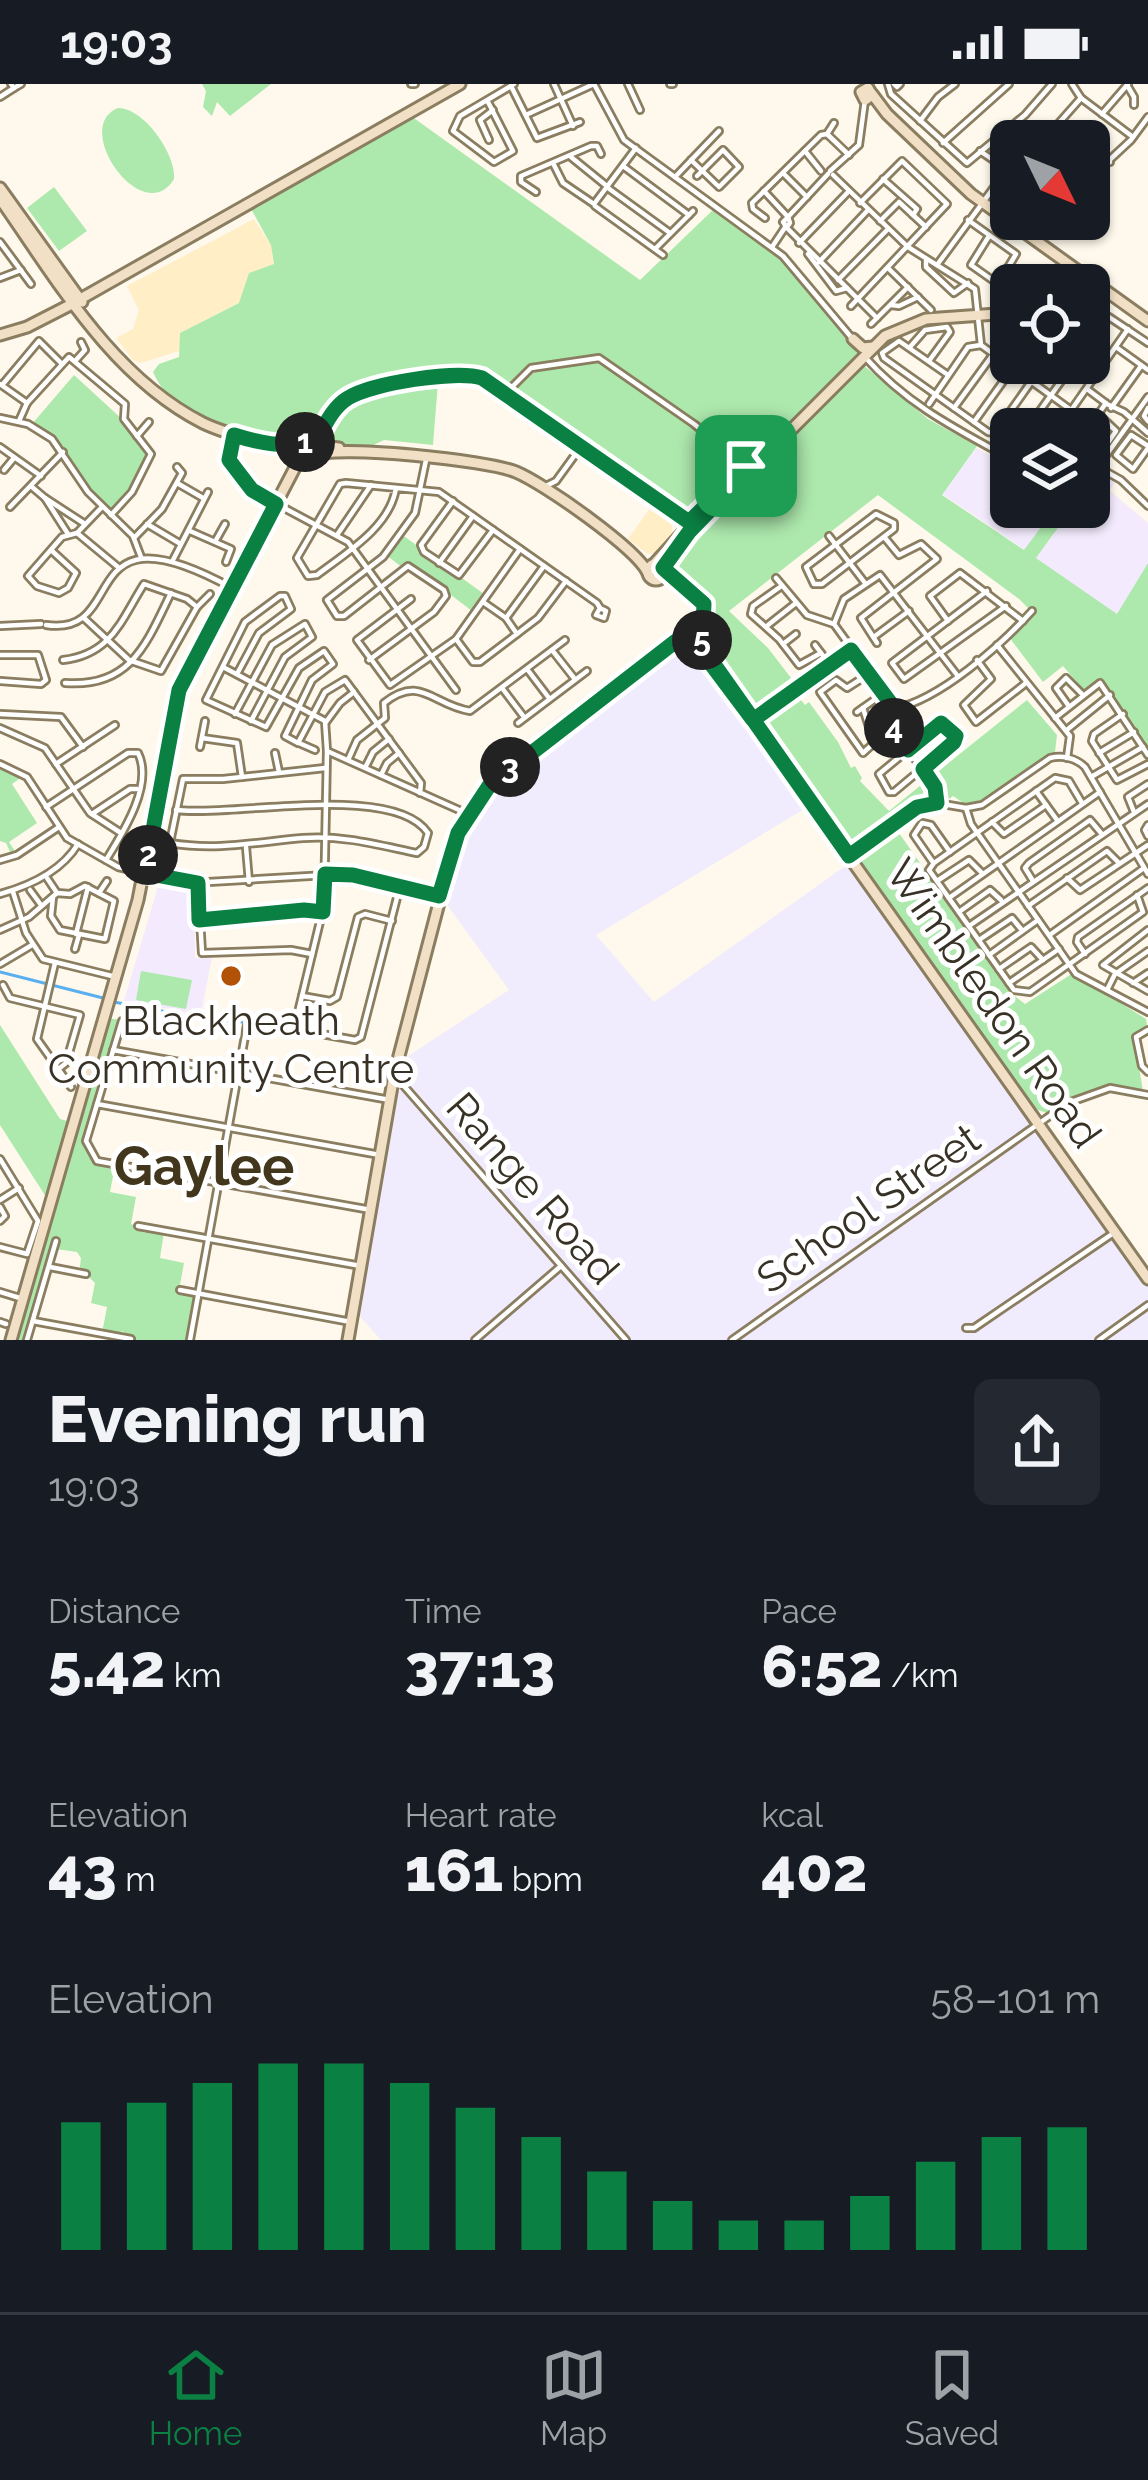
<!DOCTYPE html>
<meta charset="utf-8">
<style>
:root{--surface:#171b24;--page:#242831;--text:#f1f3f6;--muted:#9ea1a6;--line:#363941;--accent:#0b8043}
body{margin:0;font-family:Raleway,sans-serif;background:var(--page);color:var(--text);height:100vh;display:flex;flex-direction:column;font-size:45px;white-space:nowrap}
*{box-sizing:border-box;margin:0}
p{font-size:39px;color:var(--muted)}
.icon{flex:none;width:66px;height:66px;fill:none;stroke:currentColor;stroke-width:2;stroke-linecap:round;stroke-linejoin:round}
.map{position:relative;height:1256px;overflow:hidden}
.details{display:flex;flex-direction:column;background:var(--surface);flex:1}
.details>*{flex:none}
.needle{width:78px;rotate:133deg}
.tools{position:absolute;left:990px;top:36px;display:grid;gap:24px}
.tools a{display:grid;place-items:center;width:120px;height:120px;border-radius:18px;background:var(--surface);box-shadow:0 3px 9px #0004;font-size:60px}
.pin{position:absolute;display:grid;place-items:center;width:102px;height:102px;color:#fff;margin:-51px;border-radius:24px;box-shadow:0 6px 18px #0006}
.km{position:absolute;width:60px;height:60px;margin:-30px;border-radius:50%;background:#222;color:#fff;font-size:33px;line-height:60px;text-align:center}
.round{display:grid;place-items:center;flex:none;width:126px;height:126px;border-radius:18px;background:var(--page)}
.summary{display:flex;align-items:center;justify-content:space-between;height:204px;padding:0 48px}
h1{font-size:66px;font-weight:800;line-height:90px}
.figures{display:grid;grid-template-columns:repeat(3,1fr);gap:18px;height:204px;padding:12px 48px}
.figures div{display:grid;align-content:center}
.figures b{font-size:60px;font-weight:800}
.figures small{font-size:33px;font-weight:400}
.figures p{font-size:33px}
.chart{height:336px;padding:24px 48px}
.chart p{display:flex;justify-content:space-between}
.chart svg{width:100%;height:216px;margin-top:12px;stroke:var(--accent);stroke-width:6}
.status{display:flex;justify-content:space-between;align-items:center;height:84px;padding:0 60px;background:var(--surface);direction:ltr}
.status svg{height:33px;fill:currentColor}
.dock{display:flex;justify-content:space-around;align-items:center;height:168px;border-top:3px solid var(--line);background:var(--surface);font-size:33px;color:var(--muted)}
.dock a{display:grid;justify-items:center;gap:6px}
.dock .on{color:var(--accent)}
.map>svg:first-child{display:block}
.built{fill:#ffeec6}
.industrial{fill:#f1ecfd}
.education{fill:#f3ebfd}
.green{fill:#ade9ad}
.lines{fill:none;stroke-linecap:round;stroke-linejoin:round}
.stream{stroke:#59aff0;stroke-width:3}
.street-casing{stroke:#8a7d60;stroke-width:10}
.secondary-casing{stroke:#8a7d60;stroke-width:15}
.street{stroke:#fff;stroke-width:4.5}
.secondary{stroke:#f1e0c6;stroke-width:9}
.route-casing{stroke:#fff;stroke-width:24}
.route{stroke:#0b8043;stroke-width:15}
.poi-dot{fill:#b25206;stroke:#fff;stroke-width:4.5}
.labels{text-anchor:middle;stroke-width:10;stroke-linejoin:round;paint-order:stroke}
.street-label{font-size:42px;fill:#383226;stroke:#fff}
.poi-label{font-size:42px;fill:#383226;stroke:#fff}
.district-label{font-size:54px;font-weight:bold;fill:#42371c;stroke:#fff}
</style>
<div class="status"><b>19:03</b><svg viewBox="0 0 49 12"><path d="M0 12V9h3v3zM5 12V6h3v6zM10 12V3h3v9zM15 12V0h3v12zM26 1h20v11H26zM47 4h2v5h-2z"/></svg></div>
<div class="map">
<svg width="1148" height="1256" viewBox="0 0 1148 1256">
<rect width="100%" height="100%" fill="#fef9ec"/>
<!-- built -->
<g class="built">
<path d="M254 135 271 161 274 180 249 189 240 218 180 249 182 266 141 279 133 276 116 254 133 245 139 226 127 202Z"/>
<path d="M651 423 671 438 673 449 660 468 648 470 628 455Z"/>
</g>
<!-- industrial -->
<path class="industrial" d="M685 559 690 560 806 724 596 851 654 918 848 780 1148 1203V1256H381L358 1230 405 974 509 906 445 818 460 762 472 735 512 690Z"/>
<!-- education -->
<g class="education">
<path d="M976 364 1011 382V423H1056L1025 466 942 410Z"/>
<path d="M1097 389 1115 397 1110 407 1148 439V479L1117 531 1036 474 1073 423H1089V401Z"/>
<path d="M159 799 195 808V874L212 873 201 931 124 917Z"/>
</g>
<!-- green -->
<g class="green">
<path d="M202 0H271L230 32 217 18 212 32 203 23 206 7Z"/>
<path d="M118 24C144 24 176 70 174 95 143 146 70 43 118 24Z"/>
<path d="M411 32 640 196 715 124 788 180 850 255 859 273 758 372 744 370 738 385 688 433 478 287 336 308 316 345 296 357C247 353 175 339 153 288L159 280 179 273 180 249 239 219 249 189 274 180 271 161 250 123Z"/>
<path d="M54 103 87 147 59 167 27 124Z"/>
<path d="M862 280 928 335 977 362 942 411 1024 466 1056 423H1073L1036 474 1117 530 1148 479V671L1102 600 1086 609 1063 582 1043 598 1009 553 1032 528 1019 515 878 411 729 527 768 564 798 603 794 607 805 621 809 618 838 658 851 684 855 682 862 694 860 697 889 727 921 701 926 717 917 719 877 747 884 752 899 749 1012 910 1025 920 1073 889 1146 935 1147 941 1134 953 1143 1007C1107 995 1078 1010 1047 1029L1032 1024 706 564 705 532 712 519 668 485 692 450Z"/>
<path d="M74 291 123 336 149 371 131 407 112 427C78 406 68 361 32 340Z"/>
<path d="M438 298 433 361 384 356 367 364 327 358 339 325 354 313Z"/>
<path d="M401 450 484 510 472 527 413 482 403 484 386 471Z"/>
<path d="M1027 616 1057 651 1055 668 982 716 965 720 953 712 949 715 931 693Z"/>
<path d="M0 681 23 692 12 700 37 739 9 758 17 770 12 772 6 759 0 757Z"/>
<path d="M141 887 192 896 186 925 136 916Z"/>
<path d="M107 934 121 936 85 1055 93 1074 100 1079 115 1082 110 1108 136 1113 131 1140 142 1144 144 1149 149 1145 164 1148 160 1174 184 1179 179 1206 196 1213 189 1256H133L122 1247 118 1251 102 1249 107 1223 91 1219 95 1199 88 1192 79 1190 81 1174 77 1168 56 1165 25 1256H13Z"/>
<path d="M0 941 60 1035 71 1038 48 1116 0 1041Z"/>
</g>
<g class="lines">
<!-- stream -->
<g class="stream">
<path d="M0 888 103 914"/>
<path d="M114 918 204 935 242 938"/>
</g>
<!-- street casing -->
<g class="street-casing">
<g id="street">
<path d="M11 0 14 4 21 0"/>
<path d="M411 0H415"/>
<path d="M514 0 511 2 537 54 580 38"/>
<path d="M554 0 573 42"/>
<path d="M594 0 624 56 783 172 851 253"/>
<path d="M628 0 640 26"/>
<path d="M670 0H673"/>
<path d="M888 0 891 10 967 79 1025 31 1052 0"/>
<path d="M894 0 897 3 900 0"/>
<path d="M1072 0 1081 14 1133 53"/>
<path d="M1127 1 1134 13V21"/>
<path d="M0 13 14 4"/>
<path d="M487 16 513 67 494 78 453 47 460 32 511 2"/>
<path d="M528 30 594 0"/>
<path d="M1102 30 1128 0"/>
<path d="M920 37 938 13 955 0"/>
<path d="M1062 43 1082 57"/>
<path d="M827 50 849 71"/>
<path d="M489 56 480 36 493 26"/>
<path d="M1043 57 1081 14"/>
<path d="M943 59 1009 0"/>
<path d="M1089 61 1110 78"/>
<path d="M805 67 821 87"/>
<path d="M980 67 1011 88"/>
<path d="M571 73 608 103"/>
<path d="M691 76 717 101"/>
<path d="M553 79 563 99 594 120 636 64"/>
<path d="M623 82 689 131"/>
<path d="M830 87 859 61 865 16"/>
<path d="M783 89 807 113"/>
<path d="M833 91 908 163 975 205 981 261 1071 326"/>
<path d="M697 92 723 66 739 83 719 103"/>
<path d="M675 93 719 47"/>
<path d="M883 95 917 125 913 131"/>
<path d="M1089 95 1131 56 1148 33"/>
<path d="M608 104 670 149"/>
<path d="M764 107 788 133"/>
<path d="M536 108 521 98V92L591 62H597L601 70"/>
<path d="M899 118 926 143"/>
<path d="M595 122 663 171"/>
<path d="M765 134 753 125 752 119 821 51 827 50 834 39"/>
<path d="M786 135 783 138 787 143 790 139 788 133 828 90"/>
<path d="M1042 135 1045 138"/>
<path d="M968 136 1016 170 998 200"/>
<path d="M880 137 897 120"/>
<path d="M785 142 877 234"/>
<path d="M989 152 971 181 998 200 997 209H1011"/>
<path d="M0 158 31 200"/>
<path d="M799 159 849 107"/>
<path d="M772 163 784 145"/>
<path d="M655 165 693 127"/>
<path d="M808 170 836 207 847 204"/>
<path d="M926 177V183L954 209 968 199"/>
<path d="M819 178 868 126"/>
<path d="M937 181 1011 80"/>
<path d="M1009 184 1033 201"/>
<path d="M889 185 931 226"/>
<path d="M0 194 21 186"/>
<path d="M838 196 888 145"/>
<path d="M891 221 899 222 918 213"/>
<path d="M851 222 947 120 902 77 860 119"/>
<path d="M871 240 908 203"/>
<path d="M1089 258 1109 233 1148 259"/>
<path d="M910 263 925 246 947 243 950 248 929 277"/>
<path d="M1116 263 1148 286"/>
<path d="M864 272C906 320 956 345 1011 375"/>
<path d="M76 276 85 266 81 258"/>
<path d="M1049 279 1065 291"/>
<path d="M948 291 899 257 882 269 884 274 988 348 994 349 998 344"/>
<path d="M0 300 27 319"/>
<path d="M3 300 39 257 61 279"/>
<path d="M513 302 531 284 599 274 694 340 750 385"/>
<path d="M1087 305 1107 320"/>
<path d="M929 320 968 263 981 261"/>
<path d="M1109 321 1124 328 1148 349"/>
<path d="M954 324 1005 254 1011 253"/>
<path d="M1111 324 1141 282"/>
<path d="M1148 324 1144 332 1148 337"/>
<path d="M336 326 361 308"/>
<path d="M0 334 28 340 52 355 88 408 133 452 141 473"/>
<path d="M19 337 27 319 69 273 125 320 124 335 151 370 132 408 111 431"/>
<path d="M974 338 1012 285"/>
<path d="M1000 342 1031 298"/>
<path d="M998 344 1011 354"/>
<path d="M1027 345 1074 279"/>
<path d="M1058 345 1128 245"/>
<path d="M1088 345 1106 319"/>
<path d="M137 352 149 338"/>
<path d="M234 353 228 374 256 409 348 458 456 606"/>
<path d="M311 356 332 320 346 309 462 290 478 292 630 400 685 444"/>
<path d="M1148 362 1131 351 1116 371 1133 385 1148 364"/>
<path d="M0 363 41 392"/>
<path d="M1098 383 1121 396 1148 422"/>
<path d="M4 386 14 374"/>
<path d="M1089 386 1116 347 1099 331"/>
<path d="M1089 395 1148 313"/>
<path d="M177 399 203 414"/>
<path d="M546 402 556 397 580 364"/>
<path d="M32 403 45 414 68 450"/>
<path d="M396 404C390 443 346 469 317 491L308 492 297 474 340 400 346 399 439 408 597 519 600 524 596 531 604 534 606 527 600 524"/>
<path d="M640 405 690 439"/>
<path d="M45 414 85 440"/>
<path d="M453 417 421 461 424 468 459 491 493 446"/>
<path d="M10 423 63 368"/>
<path d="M876 430 894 439V445L822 500H814L806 483Z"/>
<path d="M147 440 179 459"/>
<path d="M190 447 231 465 226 478"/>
<path d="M77 449 118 483"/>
<path d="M337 451 371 401"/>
<path d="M829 452 865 499"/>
<path d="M134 454 162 425 182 389 177 383"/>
<path d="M216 456 225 440"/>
<path d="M51 466 76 489 68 504 59 509 37 502 28 492 62 453 77 449 102 423"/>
<path d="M173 476 208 408"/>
<path d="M439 479 473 432"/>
<path d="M776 494 807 531 834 540 884 609 894 625 896 650 933 699 937 719"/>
<path d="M780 503 753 522 751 530 779 555 799 581 821 569"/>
<path d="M987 507 892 579 904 595 1006 522"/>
<path d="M411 515 357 556 390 601 456 555 520 465"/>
<path d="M483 518 506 534 517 550"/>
<path d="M84 534 129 576 161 587 197 523 210 510"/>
<path d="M506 534 544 482"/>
<path d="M948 537 930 512 960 489 1023 537"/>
<path d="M834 540 844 515 880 491 957 591"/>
<path d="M46 541C131 554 71 416 232 504"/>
<path d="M768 541 796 519"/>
<path d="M0 542 41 540"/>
<path d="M875 552 909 527"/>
<path d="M456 555 473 578H480L538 534 566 497"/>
<path d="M877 559 861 534 937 475 921 460 899 471 885 454"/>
<path d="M783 560 796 550"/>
<path d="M815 561 830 581"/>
<path d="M997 561 1070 652 1067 674"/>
<path d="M552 566 574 594"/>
<path d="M0 571H38L46 596 41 600 0 597"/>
<path d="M63 576C112 570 121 536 144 500L187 515 197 523"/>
<path d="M369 576 434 528 446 512 444 506 408 482 344 532H337L327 516 383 473 415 429 426 376"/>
<path d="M977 576 991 595 964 621 976 638 1026 599"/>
<path d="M223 583 325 637 327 667 468 730"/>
<path d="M527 585 549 614"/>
<path d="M237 590 259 549 291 525 285 512H280L245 538 206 616 266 643 299 584 324 567 333 580 312 596 285 652 298 659 325 608 345 596 421 699 420 709"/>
<path d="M65 599C130 604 146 561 171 509"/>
<path d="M502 604 524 633"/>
<path d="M1068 621 1056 604 1066 594 1083 611"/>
<path d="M863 624 874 659 863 669 820 608 836 596 847 604 869 590"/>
<path d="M894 625C941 615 1001 561 1032 527"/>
<path d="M857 628 884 609"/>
<path d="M0 630 61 633 83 663"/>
<path d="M235 630 272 561 305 540 312 553 285 573 251 637"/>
<path d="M1123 630 1094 650 1092 657 1117 696 1148 680"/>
<path d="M1055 634 1100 599 1148 671"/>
<path d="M753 636 851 566"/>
<path d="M326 638 340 619 354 608"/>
<path d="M518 639 587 587"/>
<path d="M941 639 947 641 956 656 894 708H889L879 690Z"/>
<path d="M0 644 45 664 90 729 121 749"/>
<path d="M1068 645 1110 611"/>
<path d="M202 654 237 659 242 693"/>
<path d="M299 659 315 666"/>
<path d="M200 663 205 637"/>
<path d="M275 669 279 688"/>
<path d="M1099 669 1134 648"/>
<path d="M348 676 357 656 385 634 384 619C421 590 432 621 470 627L565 556"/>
<path d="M0 680 27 693 67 754 118 783 191 799 344 790 437 811"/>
<path d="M56 680 115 641"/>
<path d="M366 682 373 668 389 655"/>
<path d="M381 691 387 679 399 669"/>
<path d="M1091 693 1143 663"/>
<path d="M1036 707 1057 736"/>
<path d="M1082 719 1069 697 1055 694 934 779 929 786 1014 906 1030 908 1143 828 1137 811"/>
<path d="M46 723 128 669H138C154 701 122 750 106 776"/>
<path d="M966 724 971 740 1076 890 1148 928"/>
<path d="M1134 728 1128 713 1148 700"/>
<path d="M92 730 130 705H137"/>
<path d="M992 738 1004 750 1046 721"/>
<path d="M1148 741 1145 746 1148 752"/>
<path d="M170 759C217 767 257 758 303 754 343 751 378 761 417 769L424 763 428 749C394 698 233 733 176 726"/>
<path d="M246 763 249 798"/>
<path d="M849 771 918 723 937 719 966 724 982 721 1050 674C1062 671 1076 674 1085 683L1148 790"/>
<path d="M0 776 17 771 59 743"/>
<path d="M932 777 914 751 922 739 931 741 950 768"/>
<path d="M166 778 183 695H223L325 684"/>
<path d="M47 794 57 809"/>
<path d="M1067 794 1080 806 1148 761"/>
<path d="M937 797 969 776 982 789"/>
<path d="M1033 797 1025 784 1029 779 1090 736 1101 749"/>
<path d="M198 800 202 869 291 866 312 870"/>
<path d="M30 806 41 821"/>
<path d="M13 808 26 849 43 875 116 893"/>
<path d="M99 809 107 797"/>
<path d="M0 810C29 802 61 788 78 760"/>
<path d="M949 814 1100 708"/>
<path d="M1028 822 1107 767 1119 779"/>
<path d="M959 828 990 806 1001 816"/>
<path d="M199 836 323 828"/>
<path d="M969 842 1148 720"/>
<path d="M0 846 29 833 57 809 70 810 85 802 114 817 105 855 60 846 51 832 53 813"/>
<path d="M1148 846 1103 881 1148 907"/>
<path d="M76 850 88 803"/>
<path d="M1051 850 1144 784"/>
<path d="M979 856 1012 834 1021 845"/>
<path d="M75 865 79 851"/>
<path d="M1085 870 1077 858 1078 853 1148 804"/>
<path d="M989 871 1038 836"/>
<path d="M55 879 37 955 71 1003"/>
<path d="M0 880 32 861"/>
<path d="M999 885 1031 863 1043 876"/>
<path d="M1009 899 1059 865"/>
<path d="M1133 899 1148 889"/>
<path d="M3 901 10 914 80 931 66 979 56 987"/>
<path d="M1107 906 1115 890 1148 867"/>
<path d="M302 912 330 917 337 913 358 833 365 830 392 837"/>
<path d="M122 937 86 1057 97 1077 371 1126"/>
<path d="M294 945 324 821 327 667"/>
<path d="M1148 946 1136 953 1142 982 1148 988"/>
<path d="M113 966 390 1016"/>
<path d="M397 994 626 1256"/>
<path d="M97 1020 380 1071"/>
<path d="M0 1075 38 1137 27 1170 0 1163"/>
<path d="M0 1116 19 1104"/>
<path d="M0 1123 5 1132 0 1137"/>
<path d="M138 1142 361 1182"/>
<path d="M50 1183 86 1190"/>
<path d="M180 1206 351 1238"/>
<path d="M0 1208 23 1215"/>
<path d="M33 1237 131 1255"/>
<path d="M0 1238 6 1240"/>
<path d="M966 1244H974L1115 1148"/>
<path d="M27 1256 56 1157"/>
<path d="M190 1256 247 941 255 938 355 956 361 953 400 802"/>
<path d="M475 1256 561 1182"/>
<path d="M732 1256 1068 1019 1110 1004 1148 1011"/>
<path d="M1099 1256 1148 1221"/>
</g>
</g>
<!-- secondary casing -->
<g class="secondary-casing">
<g id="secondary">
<path d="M868 4 872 11 865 16 861 8Z"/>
<path d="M872 10 887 30 971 110 1148 237"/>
<path d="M0 104 82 218"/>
<path d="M0 115C57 196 112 293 203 339 234 354 268 358 300 370"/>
<path d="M0 251 27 243 68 222 460 0"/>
<path d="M853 255 863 264 873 263"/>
<path d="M334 329 323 356 330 363 339 364"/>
<path d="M285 360 310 358 315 363 313 371 303 373 301 361"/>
<path d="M313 371C340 361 487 376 516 388 543 399 636 464 648 489"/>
<circle cx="656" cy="488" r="8"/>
<path d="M654 480 719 409"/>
<path d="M663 484 694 443 885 252 926 235 1011 229"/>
<path d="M664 486 704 520 702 562"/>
<path d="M688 545 1148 1195"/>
<path d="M11 1256 138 816 179 606 301 372"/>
<path d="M348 1256 394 991 457 750C494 677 613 604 680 554L703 528"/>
</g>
</g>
<!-- street -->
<use href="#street" class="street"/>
<!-- secondary -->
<use href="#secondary" class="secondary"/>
</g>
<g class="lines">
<!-- route casing -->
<g class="route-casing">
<path id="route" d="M746 382 689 438 482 294C456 286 372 299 348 314 331 324 323 346 314 362L308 358C286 365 256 358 234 351L229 376 252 406 276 420 179 606 145 789 198 799 199 836 304 826 323 828 325 790 353 791 439 812 458 749 489 702 676 557 690 552 753 636 851 566 895 625 894 646 908 666 941 639 956 652 954 658 923 685 935 703 937 719 917 723 849 772 702 563 704 520 663 484 689 448 750 385 746 382"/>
</g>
<!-- route -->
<use href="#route" class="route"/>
</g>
<!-- markers -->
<circle class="poi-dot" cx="231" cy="892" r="12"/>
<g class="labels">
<!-- street labels -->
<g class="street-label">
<text transform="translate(994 919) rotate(55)" y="15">Wimbledon Road</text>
<text transform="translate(533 1104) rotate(49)" y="15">Range Road</text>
<text transform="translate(868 1124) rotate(-35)" y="15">School Street</text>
</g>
<!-- poi labels -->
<g class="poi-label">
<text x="231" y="951">Blackheath<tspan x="231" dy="48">Community Centre</tspan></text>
</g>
<!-- district labels -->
<g class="district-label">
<text x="204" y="1101">Gaylee</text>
</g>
</g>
</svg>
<div class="tools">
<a><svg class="needle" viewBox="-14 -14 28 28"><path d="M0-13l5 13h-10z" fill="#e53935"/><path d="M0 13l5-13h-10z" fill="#9ea1a6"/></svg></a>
<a><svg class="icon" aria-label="locate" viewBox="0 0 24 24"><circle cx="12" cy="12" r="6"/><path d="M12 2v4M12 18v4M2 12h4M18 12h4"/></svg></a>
<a><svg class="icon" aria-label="layers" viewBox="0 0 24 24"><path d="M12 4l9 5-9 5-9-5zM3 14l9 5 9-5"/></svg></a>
</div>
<div class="pin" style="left:746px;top:382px;background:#1e9e55"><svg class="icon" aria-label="arrive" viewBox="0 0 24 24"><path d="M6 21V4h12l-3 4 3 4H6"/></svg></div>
<b class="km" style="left:305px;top:358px">1</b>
<b class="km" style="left:148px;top:771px">2</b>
<b class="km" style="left:510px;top:683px">3</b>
<b class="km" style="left:894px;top:644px">4</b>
<b class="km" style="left:702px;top:556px">5</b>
</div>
<section class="details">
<div class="summary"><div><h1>Evening run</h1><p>19:03</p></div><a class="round"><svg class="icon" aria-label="share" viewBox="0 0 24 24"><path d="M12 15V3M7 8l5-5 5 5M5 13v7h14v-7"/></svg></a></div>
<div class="figures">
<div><p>Distance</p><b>5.42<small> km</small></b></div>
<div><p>Time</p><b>37:13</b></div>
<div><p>Pace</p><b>6:52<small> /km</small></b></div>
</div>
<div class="figures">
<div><p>Elevation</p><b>43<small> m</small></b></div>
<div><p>Heart rate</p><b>161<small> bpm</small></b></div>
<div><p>kcal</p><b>402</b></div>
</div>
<div class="chart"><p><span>Elevation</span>58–101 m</p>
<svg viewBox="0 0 160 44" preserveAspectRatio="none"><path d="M5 44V18M15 44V14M25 44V10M35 44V6M45 44V6M55 44V10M65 44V15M75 44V21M85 44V28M95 44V34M105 44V38M115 44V38M125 44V33M135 44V26M145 44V21M155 44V19"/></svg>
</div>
</section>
<nav class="dock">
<a class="on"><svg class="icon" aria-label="home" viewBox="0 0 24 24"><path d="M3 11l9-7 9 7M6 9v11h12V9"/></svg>Home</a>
<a><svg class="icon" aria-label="map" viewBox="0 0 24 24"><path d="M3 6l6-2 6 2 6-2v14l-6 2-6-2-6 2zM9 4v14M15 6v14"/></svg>Map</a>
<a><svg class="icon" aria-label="saved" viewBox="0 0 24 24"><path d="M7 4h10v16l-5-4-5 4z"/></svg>Saved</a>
</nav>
